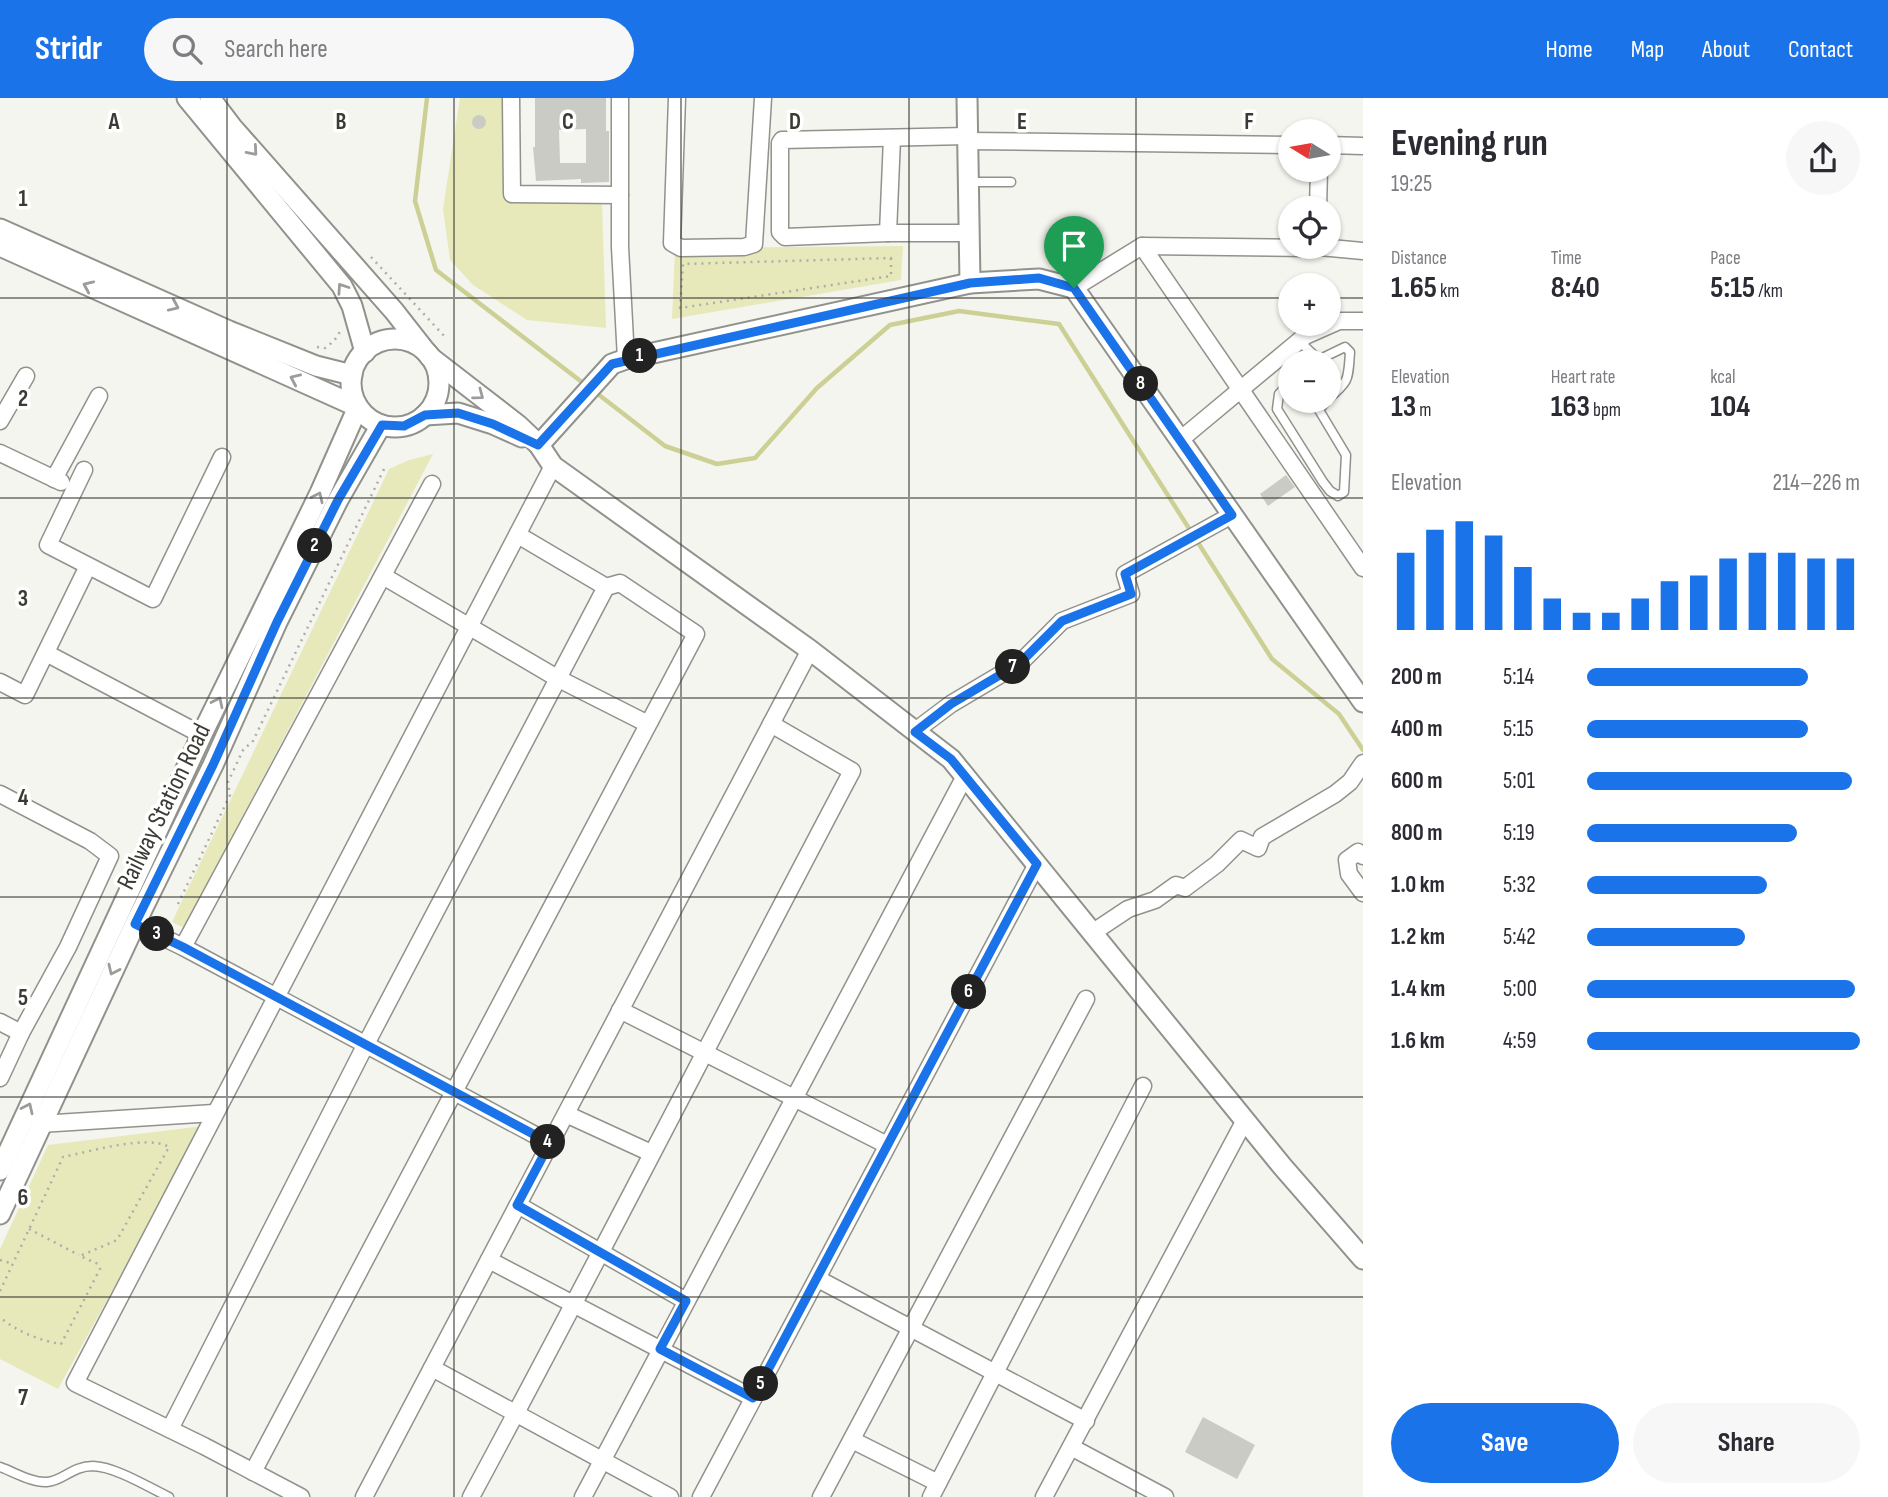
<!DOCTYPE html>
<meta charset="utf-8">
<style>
:root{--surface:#fff;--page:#f7f7f7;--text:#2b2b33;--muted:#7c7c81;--accent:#1a73e8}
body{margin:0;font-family:"Sofia Sans Condensed",sans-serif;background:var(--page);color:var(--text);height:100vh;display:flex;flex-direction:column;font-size:26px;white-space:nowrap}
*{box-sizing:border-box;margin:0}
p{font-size:23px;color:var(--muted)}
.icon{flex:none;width:38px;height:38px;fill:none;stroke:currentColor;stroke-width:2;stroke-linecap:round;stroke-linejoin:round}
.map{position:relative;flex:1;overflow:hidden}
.drawer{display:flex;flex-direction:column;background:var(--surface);width:525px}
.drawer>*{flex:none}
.needle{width:46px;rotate:281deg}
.fabs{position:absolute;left:1278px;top:21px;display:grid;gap:14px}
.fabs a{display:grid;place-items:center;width:63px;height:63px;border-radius:50%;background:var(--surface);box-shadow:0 2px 5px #0004;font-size:35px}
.pin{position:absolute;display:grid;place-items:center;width:60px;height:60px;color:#fff;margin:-72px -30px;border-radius:50% 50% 50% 0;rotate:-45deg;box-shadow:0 0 7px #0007}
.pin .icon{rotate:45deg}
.km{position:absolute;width:35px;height:35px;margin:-18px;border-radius:50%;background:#222;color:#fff;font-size:19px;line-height:35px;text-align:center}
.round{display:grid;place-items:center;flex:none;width:74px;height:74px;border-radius:37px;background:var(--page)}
.head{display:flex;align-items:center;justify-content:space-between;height:119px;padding:0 28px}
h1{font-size:38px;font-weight:700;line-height:52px}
.figures{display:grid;grid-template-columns:repeat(3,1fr);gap:10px;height:119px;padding:7px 28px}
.figures div{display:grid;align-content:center}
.figures b{font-size:30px;font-weight:700}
.figures small{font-size:19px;font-weight:400}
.figures p{font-size:19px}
.chart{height:196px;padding:14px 28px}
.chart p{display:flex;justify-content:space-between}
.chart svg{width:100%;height:126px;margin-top:7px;stroke:var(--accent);stroke-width:6}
.action{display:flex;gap:14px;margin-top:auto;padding:14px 28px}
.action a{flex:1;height:80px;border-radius:42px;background:var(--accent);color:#fff;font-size:28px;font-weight:700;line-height:80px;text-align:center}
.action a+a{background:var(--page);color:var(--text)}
ul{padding:0 28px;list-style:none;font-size:23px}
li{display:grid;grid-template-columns:112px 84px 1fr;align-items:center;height:52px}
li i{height:18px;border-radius:9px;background:var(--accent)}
header{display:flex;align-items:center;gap:42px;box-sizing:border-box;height:98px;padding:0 35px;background:var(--accent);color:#fff}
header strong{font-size:33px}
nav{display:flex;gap:38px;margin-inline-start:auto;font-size:24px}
.search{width:490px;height:63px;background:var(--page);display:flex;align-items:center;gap:18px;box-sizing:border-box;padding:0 24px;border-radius:38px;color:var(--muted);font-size:26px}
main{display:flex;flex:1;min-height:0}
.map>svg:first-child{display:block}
.green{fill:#e7e9bb}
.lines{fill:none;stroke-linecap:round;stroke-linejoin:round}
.stream{stroke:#cdd095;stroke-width:4.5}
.building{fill:#cacbc5;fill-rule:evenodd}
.service-casing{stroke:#91928c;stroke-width:11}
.minor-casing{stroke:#91928c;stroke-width:19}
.tertiary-casing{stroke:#91928c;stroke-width:23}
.path{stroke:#aeaea9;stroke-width:2.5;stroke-dasharray:2 5;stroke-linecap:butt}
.service{stroke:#fff;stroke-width:8}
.minor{stroke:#fff;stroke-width:16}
.tertiary{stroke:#fff;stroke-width:19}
.oneway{stroke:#9c9c9b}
.route-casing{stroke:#fff;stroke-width:14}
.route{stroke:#1a73e8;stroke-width:9}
.grid{fill:none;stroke:#3a3a37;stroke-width:2;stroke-opacity:0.55}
.labels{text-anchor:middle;stroke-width:7;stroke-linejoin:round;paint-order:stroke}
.street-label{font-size:26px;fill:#3a3a37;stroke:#fffffe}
.grid-label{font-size:23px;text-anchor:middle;font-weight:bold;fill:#3a3a37;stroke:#fffffe;stroke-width:7;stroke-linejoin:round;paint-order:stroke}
</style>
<header>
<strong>Stridr</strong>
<div class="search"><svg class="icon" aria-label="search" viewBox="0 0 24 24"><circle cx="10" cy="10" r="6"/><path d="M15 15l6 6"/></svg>Search here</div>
<nav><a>Home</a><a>Map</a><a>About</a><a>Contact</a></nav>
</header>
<main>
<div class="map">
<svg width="1363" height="1399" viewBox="0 0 1363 1399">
<rect width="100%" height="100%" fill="#f5f5ef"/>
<!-- green -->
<g class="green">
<path d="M460 0H504L506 103 602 105 606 230 527 222 473 187 450 162 443 111Z"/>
<path d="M903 148 901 182 672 221 675 150Z"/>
<path d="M433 356 184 830 172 824 389 371 409 362Z"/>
<path d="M203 1028 58 1291 0 1261V1151L48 1047Z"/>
</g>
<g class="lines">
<!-- stream -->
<g class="stream">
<path d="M427 0 415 103 436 172 587 288"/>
<path d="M594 293 665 348 717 366 755 360 817 290 890 227 959 213 1059 226 1272 561 1339 616 1363 652"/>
</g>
</g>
<!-- building -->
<g class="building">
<path d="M535 0H606V33H609V84L581 85V81L536 83 533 49H535ZM586 31V65H560L559 32Z"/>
<circle cx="479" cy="24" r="7"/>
<path d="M1286 377 1295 389 1268 408 1260 396Z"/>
<path d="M1203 1319 1255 1347 1237 1381 1185 1354Z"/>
</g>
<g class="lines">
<!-- service casing -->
<g class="service-casing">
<g id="service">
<path d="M968 84H1011"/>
<path d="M1299 243 1318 261"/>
<path d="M1314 264 1345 249 1350 254C1348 281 1350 283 1328 301"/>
<path d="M1290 284 1279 296 1277 311 1323 384 1330 393 1338 398 1344 394 1346 357 1319 312 1326 303"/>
<path d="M0 1369C14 1374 32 1385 47 1384 63 1383 72 1368 93 1368 116 1369 148 1389 169 1399"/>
</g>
</g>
<!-- minor casing -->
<g class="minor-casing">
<g id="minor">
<path d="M511 0 512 96 620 97"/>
<path d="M620 0V149L626 261"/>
<path d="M677 0 672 145 681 150 744 149 754 146 763 0"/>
<path d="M967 38 782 42 780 45V134L785 139 888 135H969"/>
<path d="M968 43 1290 47"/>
<path d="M1328 47 1363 48"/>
<path d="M1318 110 1319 72"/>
<path d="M888 135 892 40"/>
<path d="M1142 148 1307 150"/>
<path d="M1320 149 1363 153"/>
<path d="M1074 190 1142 148 1363 470"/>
<path d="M0 323 26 278"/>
<path d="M1180 342 1305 238 1339 223H1363"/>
<path d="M0 355 61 384"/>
<path d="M84 372 48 447 153 501 222 359"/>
<path d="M54 381 99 298"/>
<path d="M383 478 557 580 644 624 650 623"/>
<path d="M46 555 202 637"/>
<path d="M0 584 25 597 88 468"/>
<path d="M915 633 951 606 1020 565 1062 523 1131 496 1125 476 1232 417"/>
<path d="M0 696 90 743 110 758 68 849 21 935 0 980"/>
<path d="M1363 758 1358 754 1347 762 1349 776 1363 795"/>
<path d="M135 826 183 849 550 1045"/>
<path d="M1092 835 1128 811 1155 802 1176 787 1185 790 1217 766 1241 742 1258 750 1262 739 1335 696 1350 684 1363 665"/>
<path d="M183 849 432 386"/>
<path d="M620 912 887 1047"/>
<path d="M0 924 21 935"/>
<path d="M566 1016 651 1055"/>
<path d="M40 1026 214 1015"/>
<path d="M518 1107 686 1203"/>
<path d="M489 1162 753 1300"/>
<path d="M818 1181 1086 1323"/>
<path d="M432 1270 670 1399"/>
<path d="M170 1331 366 946 606 489"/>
<path d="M852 1342 938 1385"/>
<path d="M1071 1349 1165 1399"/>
<path d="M253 1374 696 536 620 485 606 489 518 437"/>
<path d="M301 1399 204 1348 75 1285 553 368"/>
<path d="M364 1399 810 552"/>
<path d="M471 1399C601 1158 724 915 852 673L771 626"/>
<path d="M583 1399 965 678"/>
<path d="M701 1399 1037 766"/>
<path d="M821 1399 1086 901"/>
<path d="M931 1399 1143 988"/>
<path d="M1044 1399 1245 1022"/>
</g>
</g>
<!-- tertiary casing -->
<g class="tertiary-casing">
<g id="tertiary">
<path d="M187 0 342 188 352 208 365 254"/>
<path d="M210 0 232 29 394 213 430 259 518 327 539 347 553 368 810 552 951 661 1282 1068 1363 1161"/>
<path d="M967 0 970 185"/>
<path d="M0 131 229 233 316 268 352 277"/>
<path d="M0 148 358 309 320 395 204 632 0 1072"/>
<circle cx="395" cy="285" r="44"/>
<path d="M425 317 458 315 493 326 522 339"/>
<path d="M539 347 612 266 626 261 970 185 1039 181 1074 190 1363 604"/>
<path d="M0 1116 135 826 213 667 277 524 338 402 381 327"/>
</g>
</g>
<!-- path -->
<g class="path">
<path d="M371 159 447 241"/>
<path d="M891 160V178L680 210 683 166Z"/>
<path d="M317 249 325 250 334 243 341 232"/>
<path d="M178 806 230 697 228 684 244 650 252 645 385 369"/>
<path d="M29 1131 79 1157"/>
<path d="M0 1162 13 1166"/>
<path d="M0 1193 63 1059C88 1054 148 1036 169 1049L117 1142 80 1158 98 1166 100 1171 61 1246C41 1243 15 1233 0 1219"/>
</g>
<!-- service -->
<use href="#service" class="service"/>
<!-- minor -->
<use href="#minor" class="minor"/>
<!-- tertiary -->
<use href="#tertiary" class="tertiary"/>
</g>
<!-- one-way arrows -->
<defs><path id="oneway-chevron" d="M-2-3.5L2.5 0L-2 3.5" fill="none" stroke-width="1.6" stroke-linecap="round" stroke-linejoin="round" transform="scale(1.75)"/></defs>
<g class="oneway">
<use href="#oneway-chevron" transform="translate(253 53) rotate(49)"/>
<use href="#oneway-chevron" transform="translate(88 188) rotate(-156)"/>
<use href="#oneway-chevron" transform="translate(342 190) rotate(-124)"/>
<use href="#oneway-chevron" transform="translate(174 208) rotate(24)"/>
<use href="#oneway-chevron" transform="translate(295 281) rotate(-156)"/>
<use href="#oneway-chevron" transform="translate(479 297) rotate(37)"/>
<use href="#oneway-chevron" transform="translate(318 399) rotate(-65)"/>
<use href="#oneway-chevron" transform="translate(218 604) rotate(-64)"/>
<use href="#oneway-chevron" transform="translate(113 872) rotate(115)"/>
<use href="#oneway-chevron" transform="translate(28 1010) rotate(-65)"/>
</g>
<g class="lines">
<!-- route casing -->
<g class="route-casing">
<path id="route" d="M1039 180 1074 190 1232 417 1125 476 1131 496 1062 523 1020 565 951 606 915 634 951 661 1037 766 753 1300 660 1251 686 1203 517 1107 550 1045 183 849 135 826 213 667 277 524 338 402 382 327 404 328 425 317 458 315 493 326 538 347 612 266 970 185Z"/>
</g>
<!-- route -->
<use href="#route" class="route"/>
</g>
<!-- grid -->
<path class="grid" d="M227 0V1399M454 0V1399M681 0V1399M909 0V1399M1136 0V1399M0 200H1290M1328 200H1363M0 400H1363M0 600H1363M0 799H1363M0 999H1363M0 1199H1363"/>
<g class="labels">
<!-- street labels -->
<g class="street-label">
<text transform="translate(163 708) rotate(-64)" y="9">Railway Station Road</text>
</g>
</g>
<g class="grid-label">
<text x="114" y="31">A</text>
<text x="341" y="31">B</text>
<text x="568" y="31">C</text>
<text x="795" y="31">D</text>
<text x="1022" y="31">E</text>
<text x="1249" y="31">F</text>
<text x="23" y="108">1</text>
<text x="23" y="308">2</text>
<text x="23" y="508">3</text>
<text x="23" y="707">4</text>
<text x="23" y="907">5</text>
<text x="23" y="1107">6</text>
<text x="23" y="1307">7</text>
</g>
</svg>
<div class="fabs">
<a><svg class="needle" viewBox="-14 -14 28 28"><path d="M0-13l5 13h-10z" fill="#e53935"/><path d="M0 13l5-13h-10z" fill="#7c7c81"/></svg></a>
<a><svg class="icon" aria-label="locate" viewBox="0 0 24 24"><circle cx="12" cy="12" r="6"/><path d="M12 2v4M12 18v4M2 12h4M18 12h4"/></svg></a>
<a>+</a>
<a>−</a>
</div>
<div class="pin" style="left:1074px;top:190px;background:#1e9e55"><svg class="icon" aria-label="arrive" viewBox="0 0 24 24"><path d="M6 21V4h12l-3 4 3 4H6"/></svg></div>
<b class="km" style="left:640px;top:258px">1</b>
<b class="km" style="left:315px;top:448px">2</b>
<b class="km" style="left:157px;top:836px">3</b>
<b class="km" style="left:548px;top:1044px">4</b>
<b class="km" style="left:761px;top:1286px">5</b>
<b class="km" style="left:969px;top:894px">6</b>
<b class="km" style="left:1013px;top:569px">7</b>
<b class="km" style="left:1141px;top:286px">8</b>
</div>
<section class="drawer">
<div class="head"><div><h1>Evening run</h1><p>19:25</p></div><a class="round"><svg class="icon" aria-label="share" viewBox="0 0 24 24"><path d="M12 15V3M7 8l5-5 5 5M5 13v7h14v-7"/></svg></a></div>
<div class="figures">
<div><p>Distance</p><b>1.65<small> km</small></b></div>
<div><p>Time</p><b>8:40</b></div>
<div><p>Pace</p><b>5:15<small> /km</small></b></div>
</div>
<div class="figures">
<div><p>Elevation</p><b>13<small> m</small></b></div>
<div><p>Heart rate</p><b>163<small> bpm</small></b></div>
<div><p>kcal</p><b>104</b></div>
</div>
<div class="chart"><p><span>Elevation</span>214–226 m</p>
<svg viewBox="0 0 160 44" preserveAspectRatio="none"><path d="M5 44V17M15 44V9M25 44V6M35 44V11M45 44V22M55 44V33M65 44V38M75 44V38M85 44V33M95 44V27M105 44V25M115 44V19M125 44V17M135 44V17M145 44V19M155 44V19"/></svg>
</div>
<ul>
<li><b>200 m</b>5:14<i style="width:81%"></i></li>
<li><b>400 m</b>5:15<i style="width:81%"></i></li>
<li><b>600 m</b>5:01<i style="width:97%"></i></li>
<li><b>800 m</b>5:19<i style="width:77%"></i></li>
<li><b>1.0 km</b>5:32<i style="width:66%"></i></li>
<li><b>1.2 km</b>5:42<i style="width:58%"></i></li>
<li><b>1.4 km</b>5:00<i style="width:98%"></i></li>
<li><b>1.6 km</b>4:59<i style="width:100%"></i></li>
</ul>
<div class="action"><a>Save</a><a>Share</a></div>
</section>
</main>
